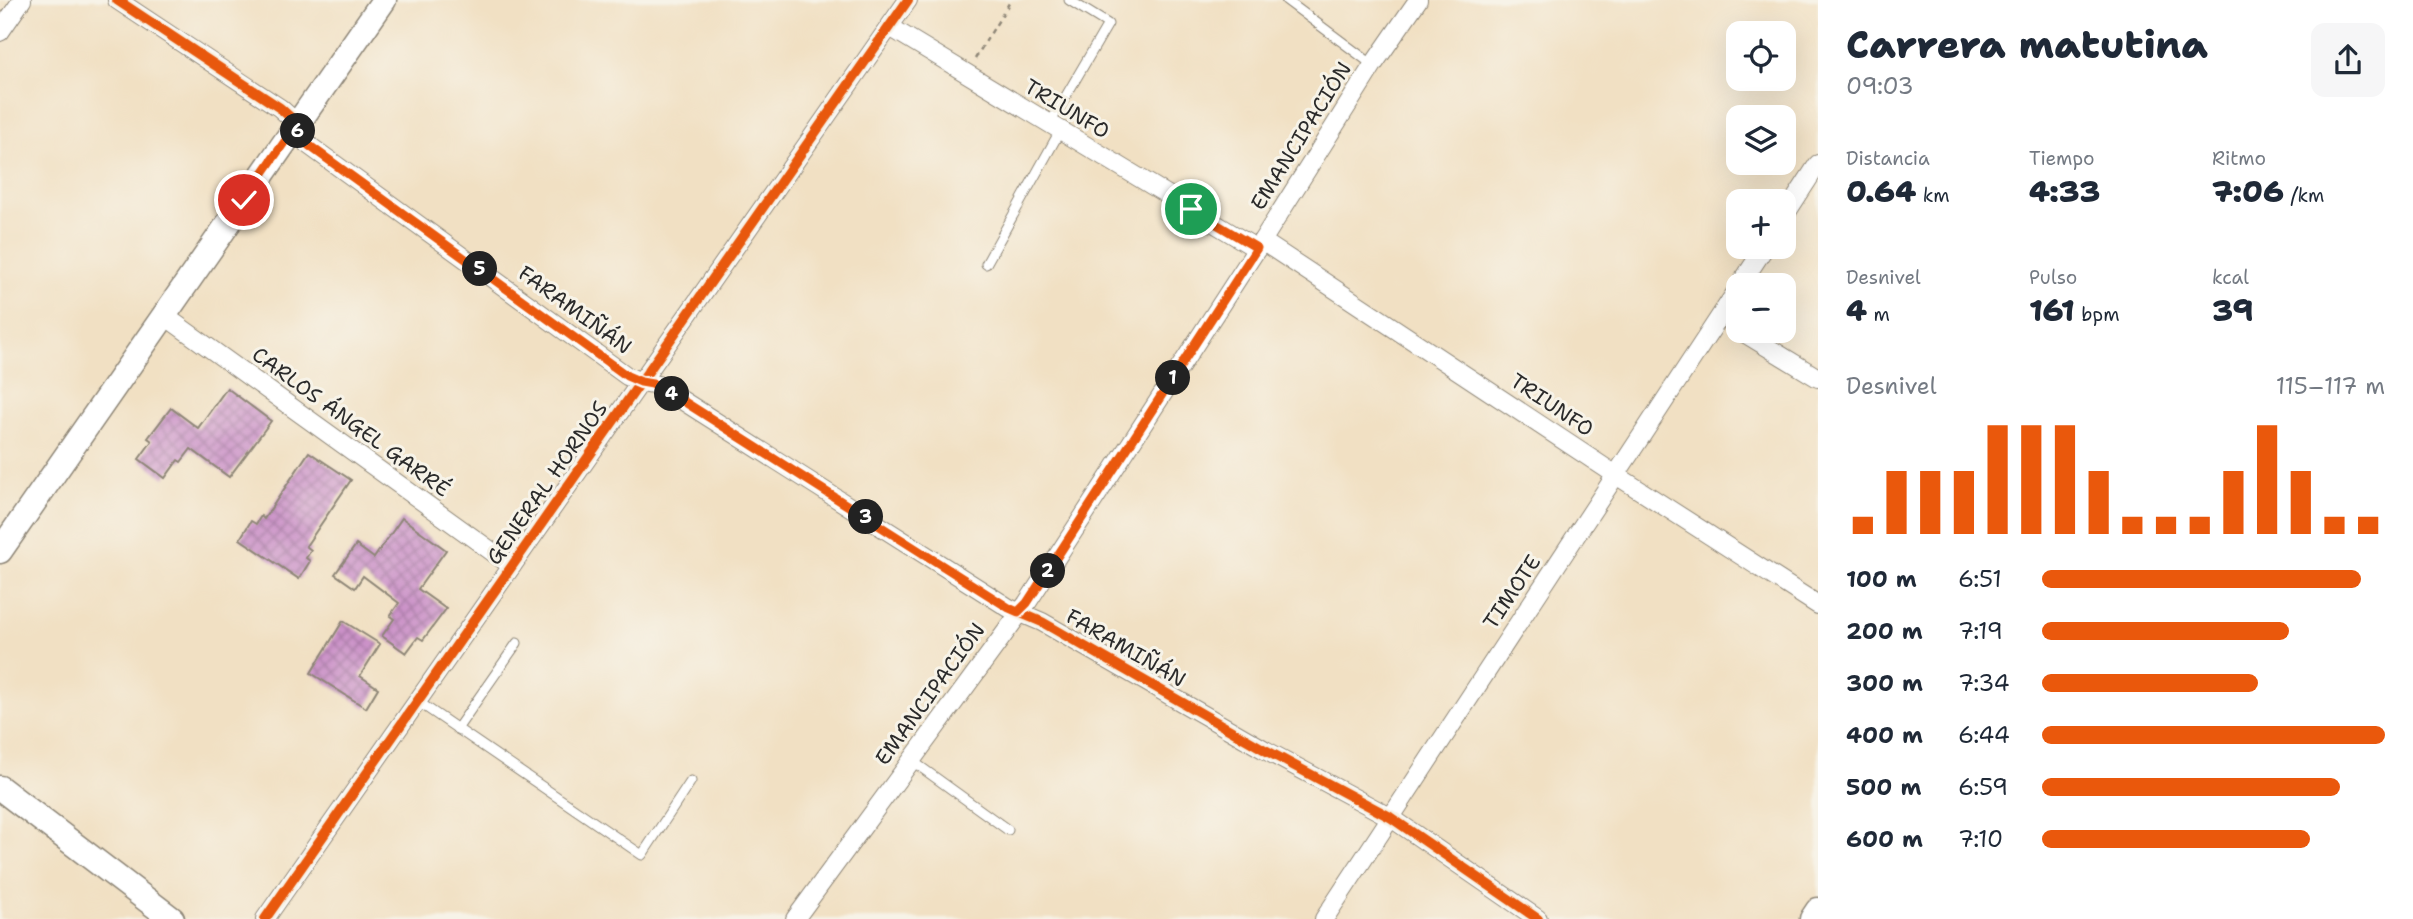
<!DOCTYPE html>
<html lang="es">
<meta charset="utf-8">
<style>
:root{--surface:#fff;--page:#f6f6f7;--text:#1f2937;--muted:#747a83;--accent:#ea580c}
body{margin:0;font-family:"Shantell Sans",sans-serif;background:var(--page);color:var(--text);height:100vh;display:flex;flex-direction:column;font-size:26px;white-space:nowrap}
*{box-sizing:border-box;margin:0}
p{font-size:23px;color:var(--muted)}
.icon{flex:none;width:38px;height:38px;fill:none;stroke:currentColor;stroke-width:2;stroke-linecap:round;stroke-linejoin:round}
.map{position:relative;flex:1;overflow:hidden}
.drawer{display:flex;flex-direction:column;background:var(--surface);width:595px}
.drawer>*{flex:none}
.buttons{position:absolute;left:1726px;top:21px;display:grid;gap:14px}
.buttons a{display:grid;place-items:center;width:70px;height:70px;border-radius:14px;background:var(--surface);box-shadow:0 7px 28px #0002;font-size:35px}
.pin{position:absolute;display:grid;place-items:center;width:60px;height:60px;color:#fff;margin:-30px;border:4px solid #fff;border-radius:50%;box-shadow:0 2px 7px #0007}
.km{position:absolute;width:35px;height:35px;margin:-18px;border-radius:50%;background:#222;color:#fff;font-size:19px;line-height:35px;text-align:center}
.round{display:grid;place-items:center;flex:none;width:74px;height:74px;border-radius:14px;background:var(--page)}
.summary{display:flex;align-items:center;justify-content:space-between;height:119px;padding:0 28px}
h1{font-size:38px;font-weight:800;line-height:52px}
.figures{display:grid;grid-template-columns:repeat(3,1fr);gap:10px;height:119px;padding:7px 28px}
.figures div{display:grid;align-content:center}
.figures b{font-size:30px;font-weight:800}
.figures small{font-size:19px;font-weight:400}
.figures p{font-size:19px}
.chart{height:196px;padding:14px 28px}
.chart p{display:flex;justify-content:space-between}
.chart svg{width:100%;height:126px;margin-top:7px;stroke:var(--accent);stroke-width:6}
ul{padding:0 28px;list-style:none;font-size:23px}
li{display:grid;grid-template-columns:112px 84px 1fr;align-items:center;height:52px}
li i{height:18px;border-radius:9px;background:var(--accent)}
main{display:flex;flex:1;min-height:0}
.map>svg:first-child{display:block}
.building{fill:url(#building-cross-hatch)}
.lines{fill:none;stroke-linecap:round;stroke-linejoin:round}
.lane-casing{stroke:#8e8677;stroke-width:11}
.street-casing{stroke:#8e8677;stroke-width:20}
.secondary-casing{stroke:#8e8677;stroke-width:27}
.path{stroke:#8e8677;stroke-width:2.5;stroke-dasharray:5 5;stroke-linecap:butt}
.lane{stroke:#fff;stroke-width:9}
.street{stroke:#fff;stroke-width:18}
.secondary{stroke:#fff;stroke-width:24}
.cycleway-casing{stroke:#f7f3e8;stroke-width:15}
.cycleway{stroke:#e8590c;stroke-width:10}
.route-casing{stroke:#fff;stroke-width:14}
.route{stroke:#ea580c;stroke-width:9}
.labels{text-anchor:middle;stroke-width:6;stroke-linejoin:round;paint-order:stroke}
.street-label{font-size:21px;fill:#2b2b2b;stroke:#f7f3e8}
</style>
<main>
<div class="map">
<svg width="1818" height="919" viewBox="0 0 1818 919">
<defs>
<pattern id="building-cross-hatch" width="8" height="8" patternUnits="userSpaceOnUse" patternTransform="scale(1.75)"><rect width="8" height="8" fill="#cb91c8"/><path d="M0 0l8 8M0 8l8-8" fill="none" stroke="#a577a3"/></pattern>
</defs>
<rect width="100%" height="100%" fill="#f7f3e8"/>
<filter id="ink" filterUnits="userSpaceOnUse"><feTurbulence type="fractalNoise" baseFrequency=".0143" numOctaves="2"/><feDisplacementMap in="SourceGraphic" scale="14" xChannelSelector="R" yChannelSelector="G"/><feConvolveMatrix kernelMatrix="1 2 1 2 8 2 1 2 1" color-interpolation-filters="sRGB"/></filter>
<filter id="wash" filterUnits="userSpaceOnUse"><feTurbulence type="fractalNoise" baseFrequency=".00686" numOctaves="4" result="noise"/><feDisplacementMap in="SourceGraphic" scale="28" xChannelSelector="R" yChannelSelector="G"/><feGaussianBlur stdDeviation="1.57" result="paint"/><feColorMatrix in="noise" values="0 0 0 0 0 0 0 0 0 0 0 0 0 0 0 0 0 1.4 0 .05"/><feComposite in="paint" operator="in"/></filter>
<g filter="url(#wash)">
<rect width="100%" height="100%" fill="#f1e0c3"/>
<g id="blocks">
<!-- building -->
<g class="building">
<path d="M227 388 271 421 229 477 191 449 181 462 178 460 165 478 139 459 152 441 148 438 171 408 198 428Z"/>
<path d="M309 452 351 480 306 546 311 550 306 558 310 561 299 579 240 539 251 521 256 524 261 516 264 519Z"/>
<path d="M402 518 446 550 418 589 446 609 423 640 418 637 406 653 382 636 394 619 390 616 399 603 363 576 355 588 335 574 356 545 374 558Z"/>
<path d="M343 621 380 644 360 676 378 688 366 708 311 673Z"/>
</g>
</g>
</g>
<g filter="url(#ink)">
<use href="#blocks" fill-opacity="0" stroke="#8e8677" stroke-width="2"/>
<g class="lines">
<!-- lane casing -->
<g class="lane-casing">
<g id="lane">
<path d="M1286 0 1373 65"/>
<path d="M1049 125 1108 24 1069 0"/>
<path d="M986 264 1060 131"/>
<path d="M417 701 642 855 691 781"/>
<path d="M457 729 517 643"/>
<path d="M911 760 1008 830"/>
</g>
</g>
<!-- street casing -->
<g class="street-casing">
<g id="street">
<path d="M117 0 280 108 290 117 307 144 627 376 641 382 658 385 1009 608 1042 622 1265 750 1390 817 1538 919"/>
<path d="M890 27 1257 249"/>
<path d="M0 32 22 0"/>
<path d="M1783 218 1818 164"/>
<path d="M1262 241 1616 475 1818 605"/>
<path d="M1740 285 1765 247"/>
<path d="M165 316 512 566"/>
<path d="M1741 331 1818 378"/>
<path d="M265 919 908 0"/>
<path d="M795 919 1027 603 1262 241 1373 65 1418 0"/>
<path d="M1324 919 1738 289"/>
</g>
</g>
<!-- secondary casing -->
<g class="secondary-casing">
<g id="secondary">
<path d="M0 551 384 0"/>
<path d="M0 788 172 919"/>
<path d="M1812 919 1818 910"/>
</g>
</g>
<!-- path -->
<path class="path" d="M975 59 1011 0"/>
<!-- lane -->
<use href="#lane" class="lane"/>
<!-- street -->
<use href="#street" class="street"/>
<!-- secondary -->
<use href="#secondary" class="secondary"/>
<!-- cycleway casing -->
<g class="cycleway-casing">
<g id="cycleway">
<path d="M117 0 280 108 290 117 307 144 627 376 641 382 658 385 1009 608 1042 622 1265 750 1390 817 1538 919"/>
<path d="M265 919 908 0"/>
</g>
</g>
<!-- cycleway -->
<use href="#cycleway" class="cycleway"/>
</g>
</g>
<g class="lines" filter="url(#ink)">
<!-- route casing -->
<g class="route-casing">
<path id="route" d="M244 200 295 127 307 144 627 376 641 382 658 385 1009 608 1018 612 1027 603 1257 248 1191 209"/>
</g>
<!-- route -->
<use href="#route" class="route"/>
</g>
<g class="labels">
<!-- street labels -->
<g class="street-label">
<text transform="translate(1067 109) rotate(31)" y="7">TRIUNFO</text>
<text transform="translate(1301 136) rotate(-58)" y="7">EMANCIPACIÓN</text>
<text transform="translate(575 310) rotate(36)" y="7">FARAMIÑÁN</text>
<text transform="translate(1552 405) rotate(34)" y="7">TRIUNFO</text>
<text transform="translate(351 422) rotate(36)" y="7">CARLOS ÁNGEL GARRÉ</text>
<text transform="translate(547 483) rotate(-55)" y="7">GENERAL HORNOS</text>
<text transform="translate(1512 592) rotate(-56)" y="7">TIMOTE</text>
<text transform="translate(1126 648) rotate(30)" y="7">FARAMIÑÁN</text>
<text transform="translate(930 694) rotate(-54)" y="7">EMANCIPACIÓN</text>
</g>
</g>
</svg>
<div class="buttons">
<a><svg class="icon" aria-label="locate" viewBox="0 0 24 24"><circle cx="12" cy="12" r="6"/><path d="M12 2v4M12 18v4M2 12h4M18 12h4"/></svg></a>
<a><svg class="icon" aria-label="layers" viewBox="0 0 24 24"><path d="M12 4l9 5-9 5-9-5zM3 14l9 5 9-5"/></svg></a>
<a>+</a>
<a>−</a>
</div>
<div class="pin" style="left:1191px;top:209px;background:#1e9e55"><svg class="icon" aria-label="arrive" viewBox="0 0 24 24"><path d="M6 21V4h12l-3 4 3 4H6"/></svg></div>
<div class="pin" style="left:244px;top:200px;background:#d93025"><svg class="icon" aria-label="check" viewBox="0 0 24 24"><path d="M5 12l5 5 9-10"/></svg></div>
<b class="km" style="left:1173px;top:378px">1</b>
<b class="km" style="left:1048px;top:571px">2</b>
<b class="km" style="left:866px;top:517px">3</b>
<b class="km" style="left:672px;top:394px">4</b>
<b class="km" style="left:480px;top:269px">5</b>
<b class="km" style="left:298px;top:131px">6</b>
</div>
<section class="drawer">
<div class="summary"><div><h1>Carrera matutina</h1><p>09:03</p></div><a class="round"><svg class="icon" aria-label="share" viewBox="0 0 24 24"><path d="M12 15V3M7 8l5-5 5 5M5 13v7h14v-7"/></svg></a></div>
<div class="figures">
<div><p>Distancia</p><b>0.64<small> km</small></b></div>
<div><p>Tiempo</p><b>4:33</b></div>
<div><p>Ritmo</p><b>7:06<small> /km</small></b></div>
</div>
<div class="figures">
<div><p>Desnivel</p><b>4<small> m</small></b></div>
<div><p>Pulso</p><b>161<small> bpm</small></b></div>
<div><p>kcal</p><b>39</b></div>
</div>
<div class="chart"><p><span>Desnivel</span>115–117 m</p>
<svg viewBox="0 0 160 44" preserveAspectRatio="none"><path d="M5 44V38M15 44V22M25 44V22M35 44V22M45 44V6M55 44V6M65 44V6M75 44V22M85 44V38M95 44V38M105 44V38M115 44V22M125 44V6M135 44V22M145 44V38M155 44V38"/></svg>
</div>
<ul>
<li><b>100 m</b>6:51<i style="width:93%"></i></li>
<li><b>200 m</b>7:19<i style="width:72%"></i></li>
<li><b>300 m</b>7:34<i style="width:63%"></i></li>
<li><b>400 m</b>6:44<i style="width:100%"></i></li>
<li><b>500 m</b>6:59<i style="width:87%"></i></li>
<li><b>600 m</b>7:10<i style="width:78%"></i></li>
</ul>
</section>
</main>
